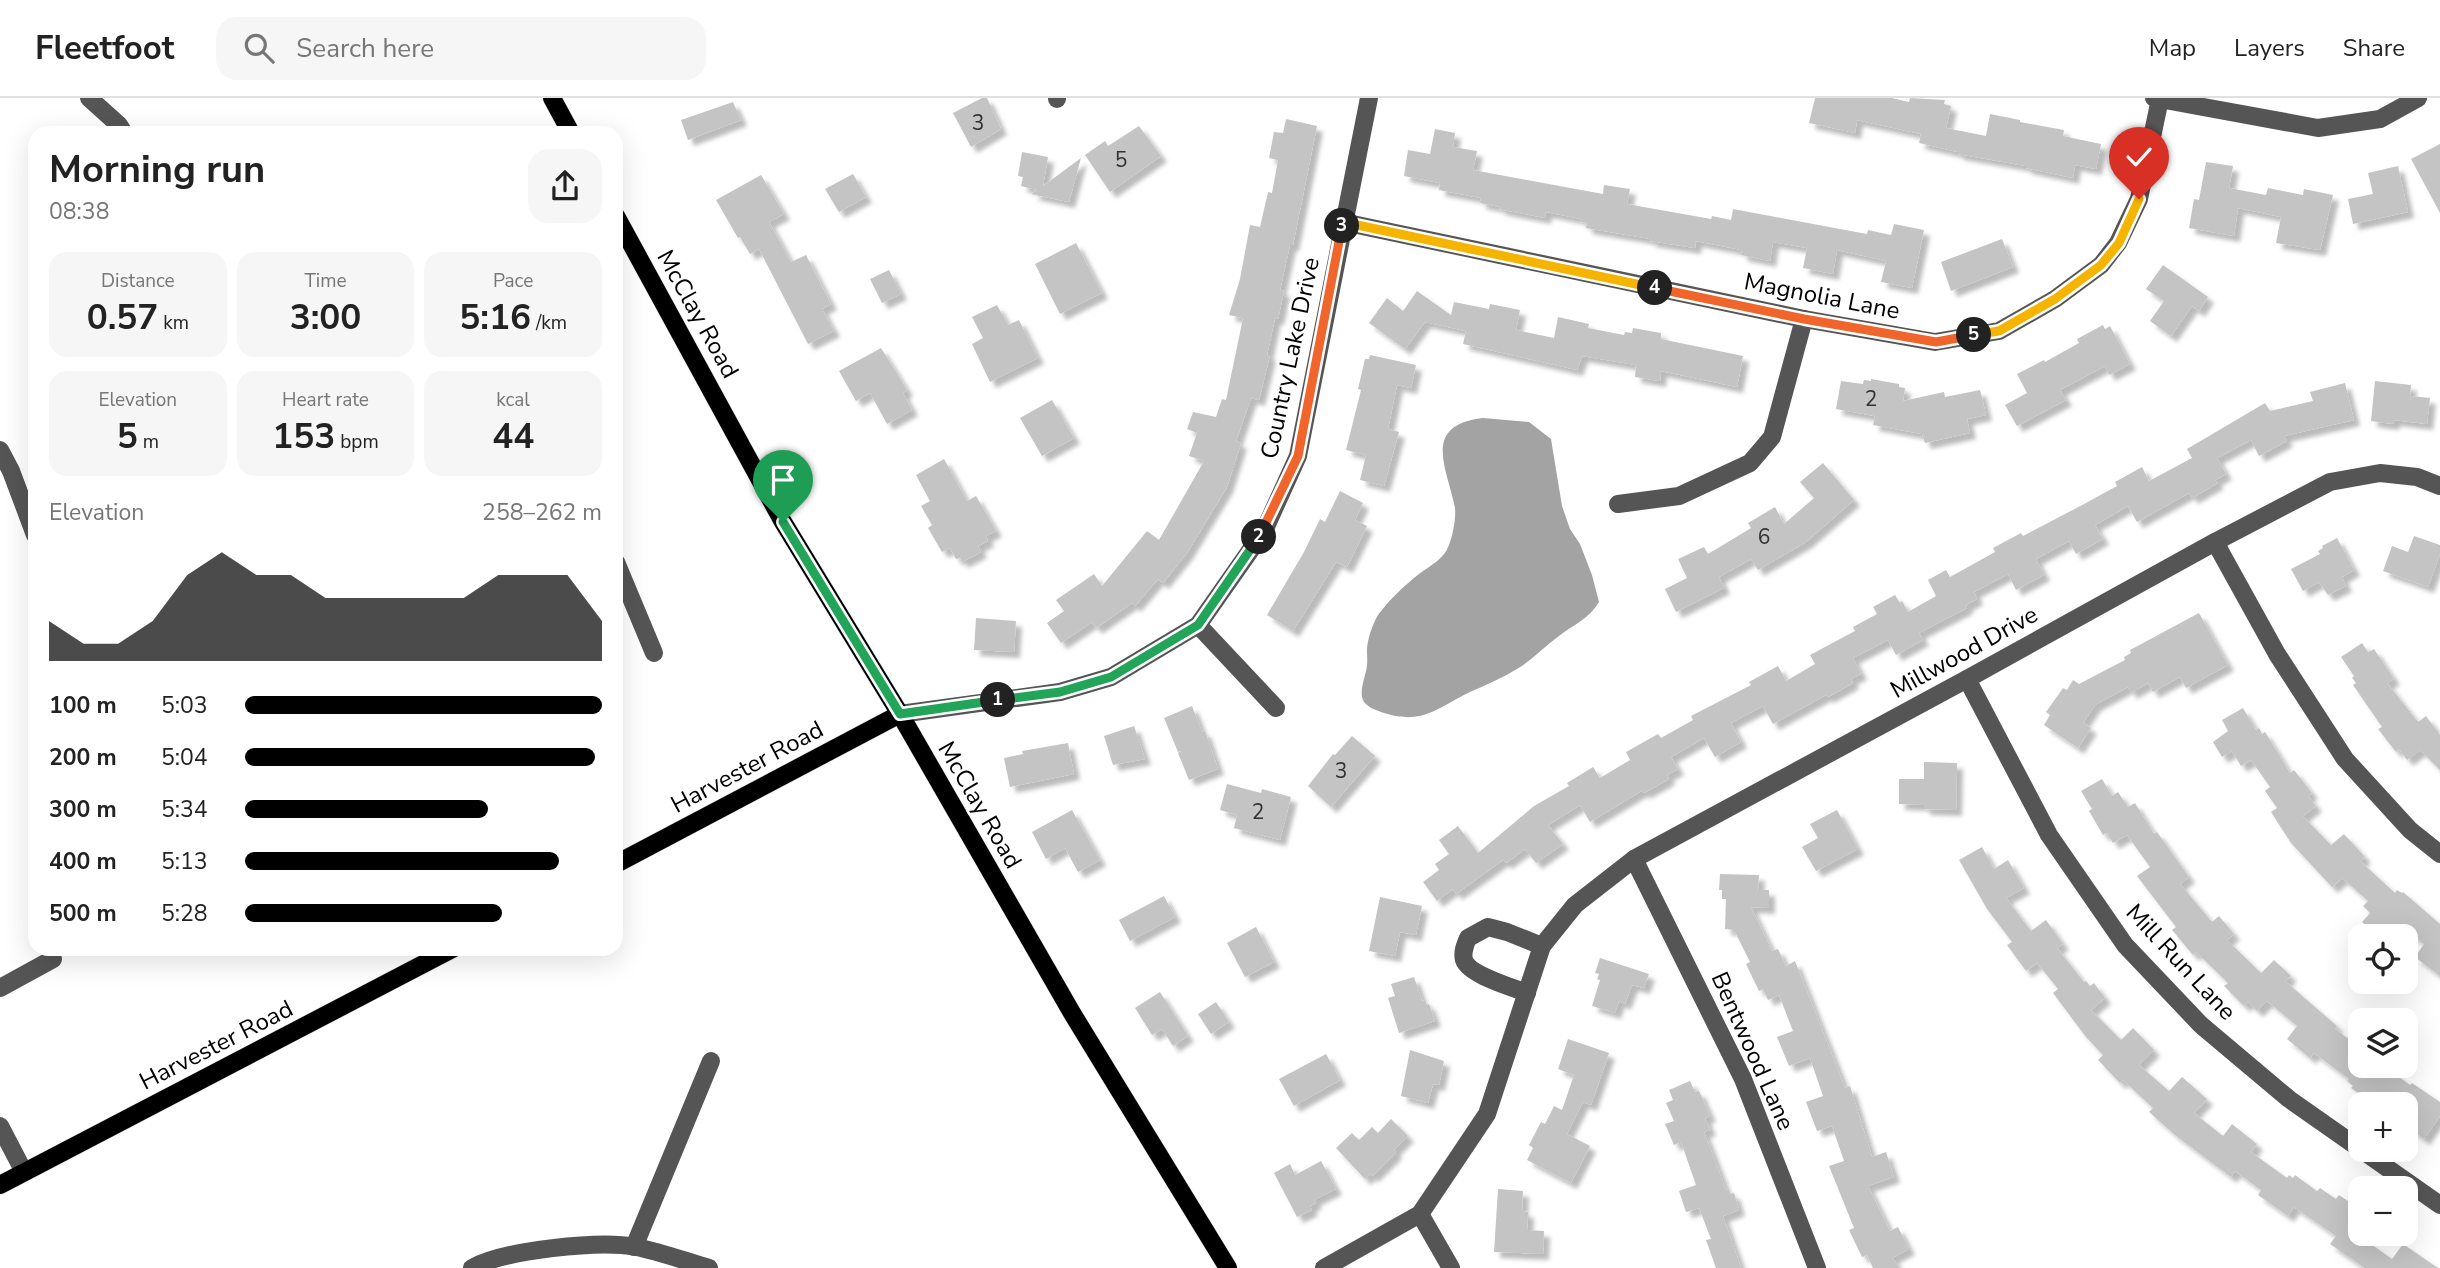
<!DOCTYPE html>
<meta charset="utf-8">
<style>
:root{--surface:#fff;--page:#f6f6f6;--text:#222;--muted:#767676;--line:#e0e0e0;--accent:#000}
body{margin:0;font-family:"Nunito Sans",sans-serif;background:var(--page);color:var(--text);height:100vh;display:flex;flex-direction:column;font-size:26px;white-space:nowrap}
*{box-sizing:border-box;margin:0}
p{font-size:23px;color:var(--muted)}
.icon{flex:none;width:38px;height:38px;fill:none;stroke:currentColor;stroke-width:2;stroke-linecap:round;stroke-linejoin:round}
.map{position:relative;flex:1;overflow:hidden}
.sheet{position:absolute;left:28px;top:28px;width:595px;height:830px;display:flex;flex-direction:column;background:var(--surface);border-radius:21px;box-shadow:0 7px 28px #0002}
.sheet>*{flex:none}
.fabs{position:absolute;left:2348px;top:826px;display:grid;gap:14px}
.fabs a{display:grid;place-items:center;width:70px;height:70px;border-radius:14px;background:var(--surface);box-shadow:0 7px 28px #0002;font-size:35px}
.pin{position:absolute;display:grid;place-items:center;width:60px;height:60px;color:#fff;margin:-72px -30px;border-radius:50% 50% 50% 0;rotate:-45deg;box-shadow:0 0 7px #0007}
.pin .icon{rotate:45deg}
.km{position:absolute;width:35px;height:35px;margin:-18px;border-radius:50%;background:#222;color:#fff;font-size:19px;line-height:35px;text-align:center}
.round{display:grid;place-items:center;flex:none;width:74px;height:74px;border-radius:21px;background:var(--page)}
.overview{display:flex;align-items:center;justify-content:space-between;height:119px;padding:0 21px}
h1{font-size:38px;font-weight:700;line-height:52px}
.figures{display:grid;grid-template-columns:repeat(3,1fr);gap:10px;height:119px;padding:7px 21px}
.figures div{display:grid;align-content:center;border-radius:18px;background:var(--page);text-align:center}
.figures b{font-size:35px;font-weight:700}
.figures small{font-size:19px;font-weight:400}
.figures p{font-size:19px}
.chart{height:196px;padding:14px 21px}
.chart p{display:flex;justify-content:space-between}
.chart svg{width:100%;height:126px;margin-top:7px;fill:var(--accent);opacity:.7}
ul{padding:0 21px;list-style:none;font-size:23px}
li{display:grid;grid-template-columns:112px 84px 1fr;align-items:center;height:52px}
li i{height:18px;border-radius:9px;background:var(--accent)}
header{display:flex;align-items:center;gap:42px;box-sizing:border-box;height:98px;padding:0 35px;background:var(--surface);border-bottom:2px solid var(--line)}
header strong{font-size:33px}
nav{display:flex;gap:38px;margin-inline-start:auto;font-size:24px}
.search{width:490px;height:63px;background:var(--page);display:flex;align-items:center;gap:18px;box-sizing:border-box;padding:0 24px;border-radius:21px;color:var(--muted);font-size:26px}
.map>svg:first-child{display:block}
.water{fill:#a3a3a3}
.building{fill:#c4c4c4;filter:url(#shadow)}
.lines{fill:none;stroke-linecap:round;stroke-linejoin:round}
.major-casing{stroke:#dbdbdb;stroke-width:19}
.minor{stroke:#555;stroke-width:18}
.major{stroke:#000;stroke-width:18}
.split-1-casing{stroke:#fff;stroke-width:14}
.split-2-casing{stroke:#fff;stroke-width:14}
.split-3-casing{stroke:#fff;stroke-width:14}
.split-4-casing{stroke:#fff;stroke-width:14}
.split-5-casing{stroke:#fff;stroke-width:14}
.split-6-casing{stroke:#fff;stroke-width:14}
.split-1{stroke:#22a559;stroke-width:9}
.split-2{stroke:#22a559;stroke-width:9}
.split-3{stroke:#f0652b;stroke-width:9}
.split-4{stroke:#f5b400;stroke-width:9}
.split-5{stroke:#f0652b;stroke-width:9}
.split-6{stroke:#f5b400;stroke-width:9}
.labels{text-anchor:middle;stroke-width:5;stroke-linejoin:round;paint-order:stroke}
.number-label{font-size:21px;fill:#313131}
.street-label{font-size:24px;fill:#000;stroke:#fff}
</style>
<header>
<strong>Fleetfoot</strong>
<div class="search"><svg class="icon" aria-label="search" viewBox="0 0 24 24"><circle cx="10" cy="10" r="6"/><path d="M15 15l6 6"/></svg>Search here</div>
<nav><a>Map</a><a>Layers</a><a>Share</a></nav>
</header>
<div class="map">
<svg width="2440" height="1170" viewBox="0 0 2440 1170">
<defs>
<filter id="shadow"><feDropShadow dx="6" dy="6" stdDeviation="2" flood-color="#0004"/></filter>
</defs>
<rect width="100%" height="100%" fill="#fff"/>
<!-- water -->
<path class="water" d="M1483 320 1529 324 1551 341 1562 408 1570 431 1580 446 1592 477 1599 504C1590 520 1573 527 1559 538 1545 548 1532 562 1517 571 1502 580 1486 587 1470 594 1435 611 1422 628 1381 614 1355 606 1361 594 1366 573 1368 565 1367 560 1367 552 1367 542 1373 525 1378 517 1389 502 1405 487 1419 476 1431 467 1444 461 1449 447 1453 437 1456 420 1455 410 1448 372 1420 327 1483 320Z"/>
<!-- building -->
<g class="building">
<path d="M982 0H987L1001 31 971 49 953 15Z"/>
<path d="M1815 0H1892L1909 4 1910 0 1945 2 1944 6 1951 8 1946 30 1986 38 1990 16 2020 22V24L2064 32 2063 38 2101 46 2096 71 2075 67 2073 80 2026 70V68L1958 56V54L1919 45 1921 36 1875 26 1857 22 1855 35 1809 25Z"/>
<path d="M733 4 741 22 688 42 681 22Z"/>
<path d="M1286 21 1317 28 1293 147H1290L1280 192 1284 193 1278 221 1275 220 1267 257H1270L1259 302 1251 300 1236 343 1241 345 1227 389 1187 455 1163 485 1158 481 1135 508 1132 505 1096 530 1092 524 1061 545 1047 525 1064 513 1056 502 1094 476 1102 488 1147 433 1159 442 1204 363 1189 358 1197 335 1187 331 1193 314 1216 319 1222 301 1226 302 1243 220 1229 217 1240 181 1250 127 1260 129 1268 94 1272 95 1278 62 1269 60 1274 34 1283 35Z"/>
<path d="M1139 28 1161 58 1110 94 1085 57 1105 43 1108 48Z"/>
<path d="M1435 31 1455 35 1453 49 1477 53 1473 72 1603 96 1604 87 1630 91 1627 106 1711 121 1712 118 1731 122 1733 111 1867 136 1868 132 1891 137 1894 126 1924 132 1912 190 1881 184 1886 163 1837 152 1833 176 1803 170 1807 150 1773 144 1770 163 1741 157 1742 152 1696 143 1695 150 1650 143 1651 141 1586 130 1587 125 1580 124 1581 121 1546 114 1545 120 1499 111 1500 109 1480 105 1481 100 1439 92 1440 85 1404 78 1408 52 1430 56Z"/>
<path d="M2440 46V115L2411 61Z"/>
<path d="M1022 54 1048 59 1043 88 1081 60 1069 104 1031 96 1037 92 1021 88 1023 79 1018 78Z"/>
<path d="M2206 64 2233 68 2229 90 2266 97 2268 90 2303 97 2304 91 2333 97 2320 152 2276 145 2281 119 2238 110 2234 138 2189 130 2194 101 2199 102Z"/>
<path d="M2398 68 2408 114 2353 126 2348 101 2373 96 2368 75Z"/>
<path d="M853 76 866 99 839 114 825 91Z"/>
<path d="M761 77 784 116 769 124 791 164 806 157 831 206 822 211 834 233 808 246 759 151 750 156 740 139 738 140 716 102Z"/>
<path d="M2002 141 2013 169 1951 193 1941 164Z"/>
<path d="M1076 145 1102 195 1060 216 1035 166Z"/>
<path d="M2163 167 2208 199 2199 213 2192 208 2171 238 2150 223 2164 203 2146 191Z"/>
<path d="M889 172 901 196 882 205 870 181Z"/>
<path d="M1417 193 1451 217 1454 204 1489 211 1490 206 1520 212 1516 232 1554 240 1558 219 1589 226 1588 230 1624 237 1625 234 1632 235 1633 230 1661 235V241L1743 258 1737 289 1661 273 1660 283 1635 279 1636 267 1582 258 1577 272 1463 246 1466 233 1425 224 1405 251 1369 225 1387 200 1403 213Z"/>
<path d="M997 207 1008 227 1019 222 1038 260 990 284 972 246 983 240 972 219Z"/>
<path d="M2103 227 2105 231 2110 228 2130 266 2109 277 2105 268 2060 292 2066 302 2017 328 2005 307 2027 295 2017 276 2044 262 2045 264 2079 245 2077 241Z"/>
<path d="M881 250 907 292 903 295 912 312 887 326 870 295 856 303 839 273Z"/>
<path d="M1370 257 1416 267 1411 290 1397 287 1388 331 1399 334 1384 388 1360 382 1366 357 1346 352 1361 292 1358 291 1365 261H1369Z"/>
<path d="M1871 281 1899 286V289L1905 290 1903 303 1944 294 1945 299 1980 292 1986 317 1967 321 1970 335 1925 345 1922 336 1873 327 1875 318 1836 311 1841 283 1863 286 1864 282 1871 283Z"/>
<path d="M2375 283 2411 287 2410 298 2430 300 2427 326 2394 322 2393 326 2371 323Z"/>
<path d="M2345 285 2354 322 2284 338 2287 343 2259 358 2251 342 2217 360 2226 376 2215 382 2218 385 2192 400 2189 395 2137 424 2128 408 2095 427 2103 441 2076 456 2069 443 2036 461 2044 477 2016 492 2008 476 1974 494 1977 501 1966 507 1967 510 1919 535 1923 542 1896 557 1888 542 1853 560 1861 576 1851 581 1853 585 1828 599 1826 597 1773 626 1763 608 1731 625 1741 644 1715 659 1704 640 1671 659 1678 671 1667 677 1669 681 1644 695 1643 692 1590 724 1580 707 1548 727 1563 746 1536 765 1525 751 1506 765 1503 762 1456 796 1453 791 1437 803 1423 784 1439 772 1435 766 1449 756 1439 742 1458 728 1478 755 1534 708 1569 688 1567 685 1593 669 1600 680 1630 662 1626 654 1658 636 1661 640 1693 622 1691 618 1751 587 1749 584 1778 568 1786 583 1815 566 1810 557 1855 533 1853 529 1877 516 1873 509 1895 497 1900 505 1902 503 1908 514 1936 498 1928 482 1946 472 1950 479 1995 454 1993 450 2021 435 2023 438 2084 406 2117 388 2115 384 2142 369 2149 383 2192 360 2187 351 2265 305 2270 313 2313 303 2310 294Z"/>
<path d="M1052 302 1074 340 1042 358 1020 320Z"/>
<path d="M944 361 967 403 976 398 996 433 986 438 988 443 978 448 981 454 962 464 960 460 956 461 950 450 942 454 928 430 932 427 921 408 930 403 916 377Z"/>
<path d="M1823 365 1854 402 1806 444 1758 472 1751 461 1719 479 1724 490 1676 514 1665 491 1687 480 1678 461 1704 449 1708 456 1751 430 1748 425 1775 409 1784 426 1814 400 1800 384Z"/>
<path d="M1340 393 1363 405 1355 422 1367 428 1347 469 1336 464 1293 533 1267 517 1304 454 1320 421 1325 424Z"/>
<path d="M2414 438 2440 447V456L2428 489 2383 473 2392 448 2408 454Z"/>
<path d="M2337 440 2354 472 2342 479 2346 488 2328 497 2319 484 2303 493 2291 471 2320 456 2318 453 2323 450 2322 448Z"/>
<path d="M2199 515 2228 567 2186 590 2180 579 2153 594 2148 585 2131 595 2128 589 2095 607 2083 625 2091 630 2078 650 2044 627 2050 617 2046 614 2063 590 2067 592 2073 582 2079 586 2125 562 2124 559 2131 555 2130 552Z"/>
<path d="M976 520 1016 523 1014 554 974 552Z"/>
<path d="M2362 545 2368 554 2374 551 2394 581 2387 585 2418 624 2426 618 2440 637V672L2420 652 2407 662 2399 651 2396 654 2378 631 2382 629 2353 587 2356 585 2352 580 2354 578 2341 559Z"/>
<path d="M1192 608 1202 634 1205 633 1218 671 1189 682 1178 655 1181 653 1178 654 1164 620Z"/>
<path d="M2243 610 2256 632 2259 630 2262 636 2265 634 2290 675 2294 672 2312 695 2308 698 2316 708 2303 718 2331 747 2344 736 2365 759 2360 763 2395 795 2397 792 2402 795 2403 794 2440 826V878L2415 859 2424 846 2397 826 2391 833 2384 827 2376 836 2362 824 2370 815 2363 808 2368 803 2342 780 2332 789 2291 745 2271 714 2277 710 2265 693 2270 689 2251 662 2241 668 2232 653 2222 659 2213 644 2228 633 2222 622Z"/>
<path d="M1134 628 1145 661 1113 667 1104 638Z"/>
<path d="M1352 638 1375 658 1331 709 1308 688 1333 656 1335 657Z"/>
<path d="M1068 645 1074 676 1010 689 1004 660 1023 656 1022 653Z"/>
<path d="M1924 664 1957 665 1956 712 1924 711V707L1899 706V681H1924Z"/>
<path d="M2102 681 2112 698 2118 694 2128 709 2135 705 2154 736 2157 734 2189 779 2180 786 2212 824 2219 818 2234 836 2227 842 2261 875 2274 862 2291 878 2285 883 2337 928 2335 931 2361 950V968H2384L2410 987 2412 985 2440 1004V1018L2424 1041 2406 1028V1006H2374L2351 990 2353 988 2347 983 2349 981 2314 955 2310 960 2287 941 2297 928 2267 903 2257 913 2248 904 2244 908 2224 888 2228 885 2196 854 2193 857 2172 832 2176 829 2137 778 2150 769 2127 737 2113 745 2107 735 2103 737 2089 713 2092 711 2081 693Z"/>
<path d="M1227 686 1261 695 1262 691 1291 699 1280 742 1234 730 1237 717 1220 712Z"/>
<path d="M1072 712 1100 762 1078 774 1065 750 1046 761 1032 734Z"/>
<path d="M1837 712 1858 751 1816 773 1802 749 1818 740 1810 726Z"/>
<path d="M1982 749 1994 771 2008 762 2024 790 2006 800 2031 833 2046 822 2063 846 2057 850 2084 884 2086 883 2090 888 2094 885 2105 900 2091 912 2121 942 2133 930 2154 952 2139 967 2169 993 2182 979 2207 1001 2194 1015 2223 1038 2232 1026 2257 1046 2251 1054 2287 1080 2289 1077 2293 1080 2295 1077 2317 1093 2320 1090 2336 1101 2339 1097 2361 1112V1139L2392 1161 2403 1146 2438 1170H2365L2330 1146 2336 1138 2294 1109 2288 1118 2258 1097 2261 1092 2235 1073 2231 1079 2175 1037 2149 1014 2153 1010 2123 982 2120 985 2098 962 2103 957 2086 939 2053 895 2058 891 2037 865 2026 873 2007 847 2012 844 1987 811 1959 762Z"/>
<path d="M1720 776 1759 777 1758 792H1769V810L1751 809 1772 853 1778 851 1786 868 1795 863 1845 990 1850 988 1872 1059 1886 1054 1894 1079 1868 1088 1890 1133 1898 1129 1909 1151 1892 1160 1900 1170H1873L1867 1157 1862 1159 1849 1132 1854 1130 1829 1068 1844 1063 1832 1028 1817 1033 1806 1004 1823 998 1810 960 1789 968 1777 939 1793 933 1779 897 1768 902 1763 891 1759 893 1746 866 1750 864 1734 832 1725 831 1726 801H1722V792H1719Z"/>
<path d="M1164 798 1175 819 1130 843 1119 822Z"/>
<path d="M1380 799 1422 808 1416 837 1400 834 1395 858 1369 853Z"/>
<path d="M1256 829 1274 864 1245 879 1227 845Z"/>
<path d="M1600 860 1649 876 1644 890 1632 887 1625 906 1619 903 1615 915 1592 908 1600 882 1597 881 1599 876 1595 875Z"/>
<path d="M1414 879 1422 903 1425 902 1427 907 1429 906 1435 923 1399 935 1388 900 1395 898 1391 886Z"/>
<path d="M1160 894 1188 938 1173 948 1162 931 1152 937 1135 910Z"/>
<path d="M1216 904 1229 924 1211 936 1198 916Z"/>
<path d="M1568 941 1609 955 1591 1007 1583 1004 1567 1036 1590 1048 1571 1085 1527 1062 1533 1050 1529 1047 1541 1024 1545 1026 1554 1008 1562 1012 1574 977 1558 971Z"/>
<path d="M1410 952 1444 963 1439 987 1433 986 1428 1005 1401 998Z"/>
<path d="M1326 956 1340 982 1294 1008 1279 981Z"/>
<path d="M1690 983 1695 994 1699 993 1710 1018 1705 1020 1710 1032 1704 1034 1726 1092 1729 1091 1730 1096 1734 1095 1739 1112 1723 1118 1741 1170H1716L1706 1142 1711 1141 1699 1110 1686 1114 1679 1093 1696 1087 1681 1044 1674 1047 1665 1026 1674 1023 1666 1005 1673 1002 1669 992Z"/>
<path d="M1391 1021 1408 1038 1394 1052 1396 1055 1373 1078 1370 1076 1365 1081 1336 1050 1352 1035 1359 1042 1372 1029 1378 1035Z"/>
<path d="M1321 1063 1336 1091 1314 1102 1316 1105 1310 1108 1312 1112 1297 1119 1274 1075 1290 1066 1295 1077Z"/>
<path d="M1498 1091 1523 1093 1522 1113 1528 1114 1527 1132 1544 1133 1543 1156 1494 1154Z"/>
</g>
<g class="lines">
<!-- major casing -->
<g class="major-casing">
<g id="major">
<path d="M552 0 571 35"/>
<path d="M616 118 783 424 900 616 1072 915 1228 1170"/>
<path d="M616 766 900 616"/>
<path d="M0 1087 454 850"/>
</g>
</g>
<!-- minor -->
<g class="minor">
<path d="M89 0 119 27 124 35"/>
<path d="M2154 0 2318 30 2380 21 2418 0"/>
<path d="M1057 1V0"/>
<path d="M1343 124 1804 221 1935 244 1999 233 2055 201 2101 167 2118 145 2139 101 2160 1"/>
<path d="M0 352 11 373 35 437"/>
<path d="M1618 406 1679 398 1750 365 1772 339 1804 221"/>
<path d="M2215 444 2277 556 2345 661 2410 732 2440 756"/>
<path d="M616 464 654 555"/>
<path d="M1198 527 1276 610"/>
<path d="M1967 581 2049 737 2125 847 2201 927 2289 1001 2440 1107"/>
<path d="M900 616 1060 594 1111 579 1198 527 1264 433 1298 358 1369 0"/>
<path d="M1634 761 1743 981 1817 1170"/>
<path d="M0 890 53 861"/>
<path d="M1527 895C1512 889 1469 877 1464 862 1462 854 1465 847 1468 840L1488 829 1507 834 1542 848"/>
<path d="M0 1028 24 1074"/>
<path d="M1420 1116 1451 1170"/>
<path d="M634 1149 711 963"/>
<path d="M472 1170C504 1152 600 1142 636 1149 661 1154 685 1163 709 1170"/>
<path d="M1324 1170 1420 1116 1487 1016 1542 848 1575 807 1634 761 1967 581 2215 444 2330 384 2380 375 2417 379 2440 388"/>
</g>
<!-- major -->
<use href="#major" class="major"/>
</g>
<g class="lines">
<!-- split-1 casing -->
<g class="split-1-casing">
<path id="split-1" d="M783 424 900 616 998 602"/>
</g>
<!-- split-2 casing -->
<g class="split-2-casing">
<path id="split-2" d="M998 602 1060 594 1111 579 1198 527 1259 439"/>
</g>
<!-- split-3 casing -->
<g class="split-3-casing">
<path id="split-3" d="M1259 439 1298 358 1342 128"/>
</g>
<!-- split-4 casing -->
<g class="split-4-casing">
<path id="split-4" d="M1342 128 1343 124 1655 190"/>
</g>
<!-- split-5 casing -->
<g class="split-5-casing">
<path id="split-5" d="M1655 190 1804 221 1936 244 1974 237"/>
</g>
<!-- split-6 casing -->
<g class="split-6-casing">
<path id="split-6" d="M1974 237 1999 233 2055 201 2101 167 2119 145 2139 101"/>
</g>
<!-- split-1 -->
<use href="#split-1" class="split-1"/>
<!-- split-2 -->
<use href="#split-2" class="split-2"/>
<!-- split-3 -->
<use href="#split-3" class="split-3"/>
<!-- split-4 -->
<use href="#split-4" class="split-4"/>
<!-- split-5 -->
<use href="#split-5" class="split-5"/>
<!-- split-6 -->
<use href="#split-6" class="split-6"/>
</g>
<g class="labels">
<!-- number labels -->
<g class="number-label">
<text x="978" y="32">3</text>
<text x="1121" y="69">5</text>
<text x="1871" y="308">2</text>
<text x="1764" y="446">6</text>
<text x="1341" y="680">3</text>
<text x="1258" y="721">2</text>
</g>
<!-- street labels -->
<g class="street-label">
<text transform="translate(1822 198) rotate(11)" y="8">Magnolia Lane</text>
<text transform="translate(698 216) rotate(61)" y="8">McClay Road</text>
<text transform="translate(1290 260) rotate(-78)" y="8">Country Lake Drive</text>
<text transform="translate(1964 554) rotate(-29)" y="8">Millwood Drive</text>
<text transform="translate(747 669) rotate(-28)" y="8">Harvester Road</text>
<text transform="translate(980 707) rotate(60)" y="8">McClay Road</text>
<text transform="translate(2181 864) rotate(47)" y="8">Mill Run Lane</text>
<text transform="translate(216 947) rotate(-27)" y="8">Harvester Road</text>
<text transform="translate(1753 953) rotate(66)" y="8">Bentwood Lane</text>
</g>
</g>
</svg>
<div class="fabs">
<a><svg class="icon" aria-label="locate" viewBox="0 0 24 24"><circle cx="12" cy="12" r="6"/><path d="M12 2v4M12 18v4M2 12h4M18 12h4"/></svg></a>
<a><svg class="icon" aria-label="layers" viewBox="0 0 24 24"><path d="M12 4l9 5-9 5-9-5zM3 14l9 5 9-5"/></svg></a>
<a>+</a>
<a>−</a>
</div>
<div class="pin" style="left:783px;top:424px;background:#1e9e55"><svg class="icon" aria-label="arrive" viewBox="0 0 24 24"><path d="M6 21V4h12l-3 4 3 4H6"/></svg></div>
<div class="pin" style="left:2139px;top:101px;background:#d93025"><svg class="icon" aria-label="check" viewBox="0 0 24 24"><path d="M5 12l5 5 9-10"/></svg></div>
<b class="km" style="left:998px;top:602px">1</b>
<b class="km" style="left:1259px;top:439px">2</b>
<b class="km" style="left:1342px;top:128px">3</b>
<b class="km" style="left:1655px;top:190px">4</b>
<b class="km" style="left:1974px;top:237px">5</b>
<section class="sheet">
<div class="overview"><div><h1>Morning run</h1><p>08:38</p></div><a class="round"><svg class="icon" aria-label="share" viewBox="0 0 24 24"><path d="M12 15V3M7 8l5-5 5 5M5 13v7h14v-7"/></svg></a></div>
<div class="figures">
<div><p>Distance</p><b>0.57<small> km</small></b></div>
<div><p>Time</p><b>3:00</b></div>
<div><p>Pace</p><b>5:16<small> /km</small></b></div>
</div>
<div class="figures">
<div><p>Elevation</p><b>5<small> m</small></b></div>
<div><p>Heart rate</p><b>153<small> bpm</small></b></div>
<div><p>kcal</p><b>44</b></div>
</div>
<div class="chart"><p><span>Elevation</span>258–262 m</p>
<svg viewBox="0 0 160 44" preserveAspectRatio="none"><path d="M0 44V30L10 38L20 38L30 30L40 14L50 6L60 14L70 14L80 22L90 22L100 22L110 22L120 22L130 14L140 14L150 14L160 30V44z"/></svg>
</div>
<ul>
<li><b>100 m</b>5:03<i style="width:100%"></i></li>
<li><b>200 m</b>5:04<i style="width:98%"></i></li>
<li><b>300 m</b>5:34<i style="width:68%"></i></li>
<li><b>400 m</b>5:13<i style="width:88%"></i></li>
<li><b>500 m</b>5:28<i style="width:72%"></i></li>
</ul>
</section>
</div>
